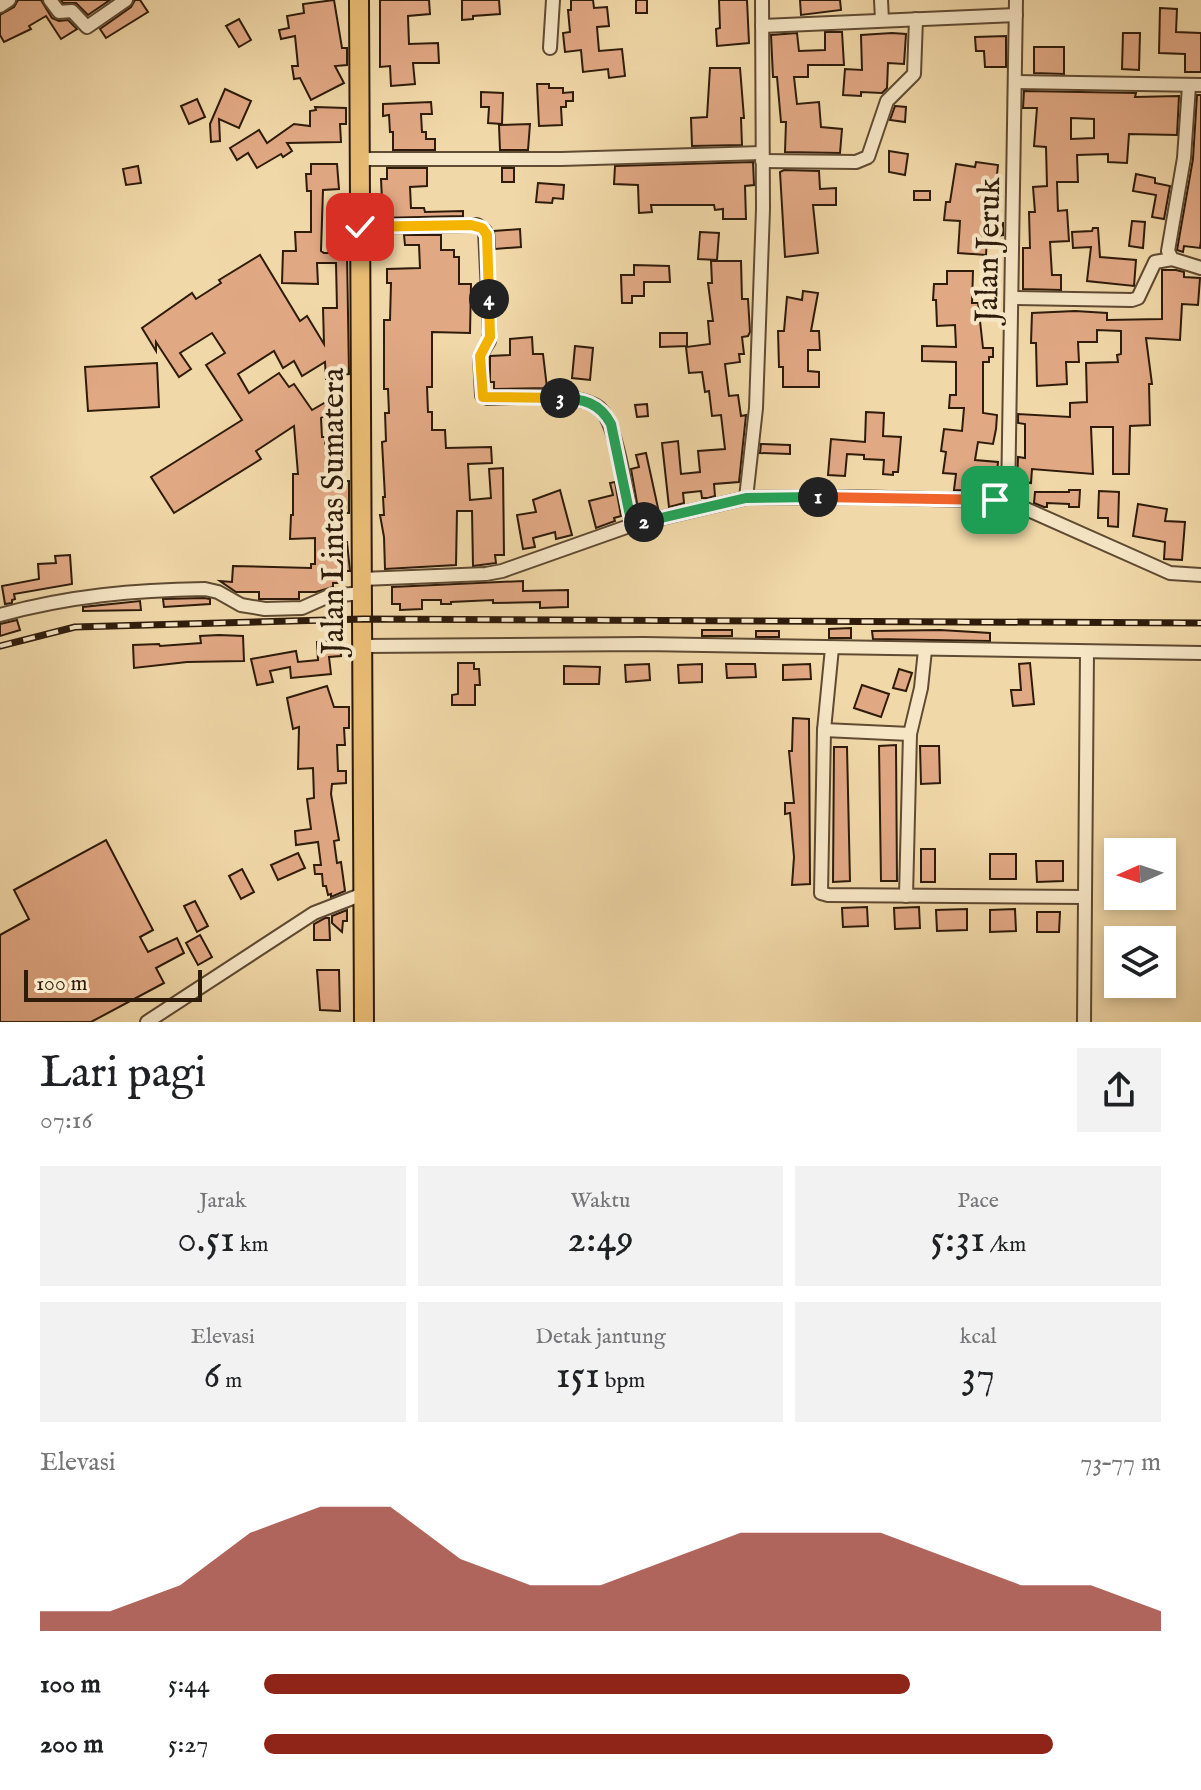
<!DOCTYPE html>
<html lang="id">
<meta charset="utf-8">
<style>
:root{--surface:#fff;--page:#f2f2f2;--text:#202124;--muted:#757577;--accent:#8f2418}
body{margin:0;font-family:"IM FELL English",serif;background:var(--page);color:var(--text);height:100vh;display:flex;flex-direction:column;font-size:30px;white-space:nowrap}
*{box-sizing:border-box;margin:0}
p{font-size:26px;color:var(--muted)}
.icon{flex:none;width:44px;height:44px;fill:none;stroke:currentColor;stroke-width:2;stroke-linecap:round;stroke-linejoin:round}
.map{position:relative;height:1022px;overflow:hidden}
.sheet{display:flex;flex-direction:column;background:var(--surface);flex:1}
.sheet>*{flex:none}
.needle{width:52px;rotate:267deg}
.tools{position:absolute;left:1104px;top:838px;display:grid;gap:16px}
.tools a{display:grid;place-items:center;width:72px;height:72px;border-radius:0px;background:var(--surface);box-shadow:0 4px 12px #0003;font-size:40px}
.scale{position:absolute;left:24px;bottom:20px;width:178px;box-sizing:border-box;padding-left:8px;border:4px solid #2e1b0a;border-top:0;font-size:22px;line-height:28px;white-space:nowrap;color:#2e1b0a;-webkit-text-stroke:6px #f6e6c6;paint-order:stroke}
.pin{position:absolute;display:grid;place-items:center;width:68px;height:68px;color:#fff;margin:-34px;border-radius:16px;box-shadow:0 4px 12px #0006}
.km{position:absolute;width:40px;height:40px;margin:-20px;border-radius:50%;background:#222;color:#fff;font-size:22px;line-height:40px;text-align:center}
.round{display:grid;place-items:center;flex:none;width:84px;height:84px;border-radius:0px;background:var(--page)}
.headline{display:flex;align-items:center;justify-content:space-between;height:136px;padding:0 40px}
h1{font-size:44px;font-weight:600;line-height:60px}
.stats{display:grid;grid-template-columns:repeat(3,1fr);gap:12px;height:136px;padding:8px 40px}
.stats div{display:grid;align-content:center;border-radius:0px;background:var(--page);text-align:center}
.stats b{font-size:40px;font-weight:600}
.stats small{font-size:22px;font-weight:400}
.stats p{font-size:22px}
.chart{height:224px;padding:16px 40px}
.chart p{display:flex;justify-content:space-between}
.chart svg{width:100%;height:144px;margin-top:8px;fill:var(--accent);opacity:.7}
ul{padding:0 40px;list-style:none;font-size:26px}
li{display:grid;grid-template-columns:128px 96px 1fr;align-items:center;height:60px}
li i{height:20px;border-radius:10px;background:var(--accent)}
.map>svg:first-child{display:block}
.building{fill:#e1a884;stroke:#2e1b0a;stroke-width:2;fill-rule:evenodd}
.lines{fill:none;stroke-linecap:round;stroke-linejoin:round}
.minor-casing{stroke:#5f4a32;stroke-width:16}
.highway-casing{stroke:#2e1b0a;stroke-width:22}
.minor{stroke:#f6e6c6;stroke-width:12}
.highway{stroke:#e8bc74;stroke-width:18}
.rail-casing{stroke:#2e1b0a;stroke-width:7}
.rail{stroke:#f6e6c6;stroke-width:4;stroke-dasharray:12;stroke-linecap:butt}
.split-1-casing{stroke:#fff;stroke-width:16}
.split-2-casing{stroke:#fff;stroke-width:16}
.split-3-casing{stroke:#fff;stroke-width:16}
.split-4-casing{stroke:#fff;stroke-width:16}
.split-5-casing{stroke:#fff;stroke-width:16}
.split-1{stroke:#f0652b;stroke-width:10}
.split-2{stroke:#22a559;stroke-width:10}
.split-3{stroke:#22a559;stroke-width:10}
.split-4{stroke:#f5b400;stroke-width:10}
.split-5{stroke:#f5b400;stroke-width:10}
.labels{text-anchor:middle;stroke-width:8;stroke-linejoin:round;paint-order:stroke}
.street-label{font-size:32px;fill:#2e1b0a;stroke:#f6e6c6}
</style>
<div class="map">
<svg width="1201" height="1022" viewBox="0 0 1201 1022">
<rect width="100%" height="100%" fill="#f1d8a8"/>
<filter id="stains"><feTurbulence type="fractalNoise" baseFrequency=".0025" numOctaves="4"/><feColorMatrix values="0 0 0 0 .2 0 0 0 0 .09 0 0 0 0 .02 0 0 0 .5 -.17"/></filter>
<radialGradient id="worn" r=".72"><stop offset=".6" stop-color="#630" stop-opacity="0"/><stop offset="1" stop-color="#630" stop-opacity=".3"/></radialGradient>
<!-- building -->
<g class="building">
<path d="M18 0H41L52 18 59 21 68 20 77 29 61 39 46 16 29 26 31 29 4 42 0 35V15L14 7Z"/>
<path d="M61 0H110L88 15 76 3H63Z"/>
<path d="M135 0H140L148 12 106 38 100 29 131 7Z"/>
<path d="M334 0 342 48H347V65L335 66 344 83 311 100 300 78 294 79 292 66H298L295 36 281 39 279 30 289 28 287 16 304 13 303 4Z"/>
<path d="M380 0H429L430 14 408 16 409 44 438 43 439 63H413L415 84 391 86 390 66 380 67Z"/>
<path d="M462 0H499L500 14 473 16V19L462 20Z"/>
<path d="M571 0H593L594 8 607 7 609 26 597 27 599 51 622 49 625 76 609 78 608 69 583 72 581 50 565 52 563 33 570 32 568 10H571Z"/>
<rect x="636" y="0" width="11" height="13"/>
<path d="M719 0H747L749 43 717 46 716 29 720 28Z"/>
<path d="M800 0H840L841 10 801 15Z"/>
<path d="M1160 8 1177 9 1176 32 1201 33V72H1185V54L1159 53Z"/>
<path d="M239 19 251 40 239 47 226 26Z"/>
<path d="M825 32H842L844 65H808V77H794L797 104 819 102 821 127 842 129 840 153 785 152 786 122H781L777 77H773L771 35 797 33 799 51 825 50Z"/>
<path d="M892 33 906 34 904 64 888 63 887 88 882 93 861 92V96L843 95 845 69 862 70 861 35Z"/>
<path d="M1123 33H1140L1139 70 1122 69Z"/>
<path d="M1006 36V67H985L984 51H976L975 37Z"/>
<path d="M1034 47H1064V74L1034 73Z"/>
<path d="M710 68H740L744 118H741L742 145 692 146 691 118 707 117Z"/>
<path d="M537 84H549V88H563V93L573 92V101H566V107H561L562 125 539 126Z"/>
<path d="M225 89 251 101 239 128 219 119 220 141 211 142 210 124Z"/>
<path d="M1024 91 1136 93 1135 97 1179 96 1177 135 1129 134 1127 163 1108 162V154L1077 155 1078 182H1057L1058 211 1067 210 1069 241 1050 242 1052 275H1061V290L1023 289V248H1030L1029 212H1035L1033 187 1047 186 1046 147 1034 146 1037 108H1023ZM1071 118 1094 119V138L1071 139Z"/>
<path d="M481 92 503 93 502 124 488 123 489 107H481Z"/>
<path d="M1197 95H1201V241L1200 248 1184 246 1183 252 1177 250 1193 159Z"/>
<path d="M197 99 205 117 189 124 181 106Z"/>
<path d="M431 102 432 114H421L422 132H426V139H435V150H393V132H390L389 115 383 116V104Z"/>
<path d="M895 106 906 107 905 122 890 120Z"/>
<path d="M315 107 346 108V124H340L341 142 287 143 292 151 283 157 281 154 257 168 248 153 237 160 230 148 259 130 267 143 294 124 310 126V111L316 110Z"/>
<path d="M530 124 528 150H500L499 125Z"/>
<path d="M889 151 908 154 905 175 889 172Z"/>
<path d="M753 162 754 185 745 186 746 219H723V209L715 210 714 205H651L652 212 639 213 638 185 614 184 615 166Z"/>
<path d="M976 162 998 165 995 193H1002L1001 203 984 202 983 221 1003 223V235L987 237 986 255 958 253 960 221 944 220 946 202H950L956 164 975 167Z"/>
<path d="M311 164H337L339 189 323 190 321 251 324 253H347L349 374 339 375V378L326 379 325 362 302 376 294 361 283 368 274 351 238 374 249 393 279 373 289 387 294 384 312 410 333 398 338 408 321 418 322 437H325V445H336L338 481H349V513H345V524H341V542H347L350 571H340V583H333V587L316 592H299V599H259V592H236L220 581 232 582 233 566 311 568V564H315V538L290 539 291 515H293V474H298L294 426 256 451 261 459 174 513 151 477 242 420 206 365 225 353 212 333 180 353 191 369 179 377 156 342V351L142 328 192 293 196 299 221 283 219 280 260 255 300 321 307 316 324 344 323 308H337L336 263H317L318 284 282 283 283 251H296L295 232H311V191H307L306 174H311Z"/>
<path d="M138 166 141 183 126 185 123 169Z"/>
<path d="M387 168H427V186L410 187 411 208H424L425 212 463 211V216L378 218 382 200 381 179H387Z"/>
<rect x="502" y="168" width="12" height="14"/>
<path d="M784 170 819 171 820 189 836 188V205H813L818 253 785 257 780 172Z"/>
<path d="M1136 174 1155 178V183L1170 186 1164 219 1152 217 1156 195 1133 191Z"/>
<path d="M538 183 564 185 563 199 553 198 552 203 536 202Z"/>
<rect x="914" y="191" width="16" height="9"/>
<path d="M1132 221 1145 222 1143 248 1129 246Z"/>
<path d="M1093 228H1098L1100 257 1136 260 1134 286 1087 281 1091 247 1073 248 1072 232 1092 231Z"/>
<path d="M520 229 521 247 495 249 494 231Z"/>
<path d="M700 232 719 233 717 260 698 259Z"/>
<path d="M404 235H441V250H454V257H459V284H471L470 333 432 332V387H427L428 412H432V430H445L446 448 491 447 492 463 468 464 470 500 491 498 489 469 503 468 504 555H495L496 563 473 566 472 511H457L456 565 385 569 384 537 380 515H384L383 497H385L382 442 386 441 385 413H389L388 389H384V320H390L391 283H387V269L420 268 419 245H405Z"/>
<path d="M711 261H741L742 299H748L750 332 748 336 742 337 744 354H739L740 362 725 364 729 396 738 395 741 416 746 415 739 482 714 484 715 496 708 498H702L701 491 683 493 684 503 669 507 662 443 678 441 681 474 700 472 698 451 725 449 721 415 712 416 709 391 705 392 702 372 689 373 686 347 710 344 708 321H713L708 283H712Z"/>
<path d="M634 265 669 266 670 282H644V296H632V303H622L621 275H634Z"/>
<path d="M1162 270H1176L1184 272V277L1200 278 1198 305 1182 304 1180 340 1146 338 1152 384H1149L1150 425 1130 426 1129 474H1113V427H1091L1093 474 1032 469 1031 483 1017 481 1018 457 1025 458V424L1018 423V414L1070 417V403L1087 402 1086 363 1118 362 1117 355 1121 354V331L1097 330V342H1078L1079 362H1066L1067 384 1037 386 1036 343H1031L1032 313 1075 311 1107 313V320L1162 319Z"/>
<path d="M947 271H973L972 303H978L983 348H993V357H989V362H983V413L997 415 996 429 993 444 978 442 975 460 998 462 995 492 954 490 956 474 943 473 946 452 941 451 944 429 962 431 964 408H949L950 395H956V362L922 361V346L956 347 955 325 937 326 936 300H933L934 284H947Z"/>
<path d="M803 291 818 293 811 331H819L820 350H808V371L819 372V387H783V367H779L778 331H784L787 297 802 300Z"/>
<path d="M660 333H687V346L660 347Z"/>
<path d="M532 337 533 354H543L547 388 494 389V382H490V356L510 355V339Z"/>
<path d="M575 346 593 348 590 380 572 378Z"/>
<path d="M157 363 159 407 88 411 85 367Z"/>
<path d="M647 404 648 416 637 417 635 405Z"/>
<path d="M866 412 884 413 883 436 901 437 898 472H893V475L883 474 884 460 864 459V455L847 454 845 476 828 475 831 439 865 442Z"/>
<path d="M761 444 790 445V454L760 453Z"/>
<path d="M646 453 658 508 639 514 631 469 639 467 636 455Z"/>
<path d="M615 482 621 516 614 518 615 521 596 528 589 501 613 495 610 483Z"/>
<path d="M560 490 572 535 556 539 555 532 533 538 535 547 523 549 517 515 536 512 533 500Z"/>
<path d="M1069 490H1080L1079 507H1069V504L1047 503V507H1044L1034 503 1035 492H1069Z"/>
<path d="M1099 491 1119 492 1118 527 1108 526V518H1098Z"/>
<path d="M1138 504 1167 509 1165 521 1185 522 1182 560 1164 559 1165 542 1133 536Z"/>
<path d="M70 555 72 584 14 594 15 599 12 600V603L5 604 2 586 39 579 38 564 56 563 55 556Z"/>
<path d="M523 581V591L568 590V607L540 608V602L493 603V600L451 602V604H441V600H422V609L400 610V604H392V587Z"/>
<path d="M204 598 210 599V604L164 607 163 599Z"/>
<path d="M140 601 141 610 83 611V607Z"/>
<path d="M17 620 20 630 0 636V624Z"/>
<path d="M851 628V638H829V629Z"/>
<rect x="702" y="630" width="30" height="6"/>
<path d="M940 630 990 633V641L873 639 872 631Z"/>
<rect x="756" y="631" width="23" height="6"/>
<path d="M219 635 243 636 244 661 187 662 134 668 133 645 159 644 160 646 201 643 200 636Z"/>
<path d="M340 640 341 656 329 657 331 674 291 678 290 667 270 671 273 682 257 685 251 659 296 651 298 662 318 660 317 642Z"/>
<path d="M458 663H474V669H479L480 685H475V705H452V695L458 694Z"/>
<path d="M1030 663 1034 704 1013 706 1011 690H1021L1019 664Z"/>
<path d="M649 664 650 680 626 682 625 665Z"/>
<path d="M702 664V682L679 683 678 665Z"/>
<path d="M726 664H755L756 677 727 678Z"/>
<path d="M810 664 811 679 783 680V665Z"/>
<path d="M564 666 600 667 599 684H564Z"/>
<path d="M899 669 912 673 906 691 893 688Z"/>
<path d="M862 685 889 694 881 717 854 708Z"/>
<path d="M327 686 334 707H349V728H344L345 745H337L338 771H346V783L332 784 331 794 339 840 334 841 337 863 341 862 345 891 331 897V894L328 895 326 886H323L322 874H315L314 865H321L318 842 296 845 295 831 311 829 307 799 314 798 313 768 298 769 299 727 293 729 287 698Z"/>
<path d="M793 718 809 719 810 884 792 885 794 857 790 813 785 814V803H794L789 751H792Z"/>
<path d="M896 745 897 881H881L879 746Z"/>
<path d="M920 746H939L940 783 921 784Z"/>
<path d="M834 747H847L850 881 833 882Z"/>
<path d="M106 840 153 930 140 937 148 952 177 938 184 953 156 968 164 983 91 1022H0V935L29 919 14 890Z"/>
<rect x="921" y="849" width="14" height="33"/>
<path d="M298 853 305 868 278 880 271 865Z"/>
<rect x="990" y="854" width="26" height="25"/>
<path d="M1036 861H1063V881L1037 882Z"/>
<path d="M242 869 254 892 241 899 229 876Z"/>
<path d="M195 901 208 926 197 932 184 906Z"/>
<path d="M867 907 868 926 843 927 842 908Z"/>
<path d="M919 907 920 928 895 929 894 908Z"/>
<path d="M967 909V930L937 931 936 910Z"/>
<path d="M1015 909 1016 931 990 932V910Z"/>
<path d="M347 910V921H343L342 932 332 923V916Z"/>
<path d="M1037 912H1060L1059 932H1037Z"/>
<path d="M325 918H329L330 940H314V924Z"/>
<path d="M200 935 212 957 198 965 186 943Z"/>
<path d="M317 970H339L340 1011 320 1010Z"/>
</g>
<g class="lines">
<!-- minor casing -->
<g class="minor-casing">
<g id="minor">
<path d="M50 0 59 12 72 11 87 27 126 0"/>
<path d="M881 0 882 20"/>
<path d="M0 6 9 0"/>
<path d="M762 26 1016 15"/>
<path d="M550 48 553 0"/>
<path d="M1016 82 1201 85"/>
<path d="M1189 86 1184 158 1168 251 1172 259 1201 268"/>
<path d="M360 159H561L762 153"/>
<path d="M762 161 856 162 868 157 887 101 914 74 916 19"/>
<path d="M360 227 471 225H477L485 231 490 333 489 341 480 356 482 395 487 398C515 398 575 391 598 407 617 420 627 500 632 525"/>
<path d="M1012 298 1132 300 1138 298 1155 262 1172 259"/>
<path d="M746 498 756 408 763 209 762 0"/>
<path d="M1008 501 1016 0"/>
<path d="M362 579 486 574 502 571 632 525 746 498 850 497 1008 501 1170 573 1201 575"/>
<path d="M0 615C68 596 135 590 205 589L218 592 241 605 265 609 302 608 329 596 363 593"/>
<path d="M363 646 644 644 1201 653"/>
<path d="M832 648 824 730 821 893 828 895 1085 897"/>
<path d="M824 730 910 734"/>
<path d="M906 896 910 734 921 688 925 650"/>
<path d="M147 1022 314 913 363 894"/>
<path d="M1084 1022 1087 653"/>
</g>
</g>
<!-- highway casing -->
<g class="highway-casing">
<path id="highway" d="M359 0 364 1022"/>
</g>
<!-- minor -->
<use href="#minor" class="minor"/>
<!-- highway -->
<use href="#highway" class="highway"/>
<!-- rail casing -->
<g class="rail-casing">
<path id="rail" d="M0 646 75 627 363 619 1201 623"/>
</g>
<!-- rail -->
<use href="#rail" class="rail"/>
</g>
<g class="lines">
<!-- split-1 casing -->
<g class="split-1-casing">
<path id="split-1" d="M818 497 995 500"/>
</g>
<!-- split-2 casing -->
<g class="split-2-casing">
<path id="split-2" d="M644 522 746 498 818 497"/>
</g>
<!-- split-3 casing -->
<g class="split-3-casing">
<path id="split-3" d="M560 398C582 398 600 403 611 424L632 525 644 522"/>
</g>
<!-- split-4 casing -->
<g class="split-4-casing">
<path id="split-4" d="M489 299 490 337 480 356 483 397 560 398"/>
</g>
<!-- split-5 casing -->
<g class="split-5-casing">
<path id="split-5" d="M360 227 471 225 482 228 487 235 489 299"/>
</g>
<!-- split-1 -->
<use href="#split-1" class="split-1"/>
<!-- split-2 -->
<use href="#split-2" class="split-2"/>
<!-- split-3 -->
<use href="#split-3" class="split-3"/>
<!-- split-4 -->
<use href="#split-4" class="split-4"/>
<!-- split-5 -->
<use href="#split-5" class="split-5"/>
</g>
<g class="labels">
<!-- street labels -->
<g class="street-label">
<text transform="translate(987 250) rotate(-89)" y="11">Jalan Jeruk</text>
<text transform="translate(332 511) rotate(-90)" y="11">Jalan Lintas Sumatera</text>
</g>
</g>
<rect width="100%" height="100%" filter="url(#stains)"/>
<rect width="100%" height="100%" fill="url(#worn)"/>
</svg>
<div class="tools">
<a><svg class="needle" viewBox="-14 -14 28 28"><path d="M0-13l5 13h-10z" fill="#e53935"/><path d="M0 13l5-13h-10z" fill="#757577"/></svg></a>
<a><svg class="icon" aria-label="layers" viewBox="0 0 24 24"><path d="M12 4l9 5-9 5-9-5zM3 14l9 5 9-5"/></svg></a>
</div>
<div class="scale">100 m</div>
<div class="pin" style="left:995px;top:500px;background:#1e9e55"><svg class="icon" aria-label="arrive" viewBox="0 0 24 24"><path d="M6 21V4h12l-3 4 3 4H6"/></svg></div>
<div class="pin" style="left:360px;top:227px;background:#d93025"><svg class="icon" aria-label="check" viewBox="0 0 24 24"><path d="M5 12l5 5 9-10"/></svg></div>
<b class="km" style="left:818px;top:497px">1</b>
<b class="km" style="left:644px;top:522px">2</b>
<b class="km" style="left:560px;top:398px">3</b>
<b class="km" style="left:489px;top:299px">4</b>
</div>
<section class="sheet">
<div class="headline"><div><h1>Lari pagi</h1><p>07:16</p></div><a class="round"><svg class="icon" aria-label="share" viewBox="0 0 24 24"><path d="M12 15V3M7 8l5-5 5 5M5 13v7h14v-7"/></svg></a></div>
<div class="stats">
<div><p>Jarak</p><b>0.51<small> km</small></b></div>
<div><p>Waktu</p><b>2:49</b></div>
<div><p>Pace</p><b>5:31<small> /km</small></b></div>
</div>
<div class="stats">
<div><p>Elevasi</p><b>6<small> m</small></b></div>
<div><p>Detak jantung</p><b>151<small> bpm</small></b></div>
<div><p>kcal</p><b>37</b></div>
</div>
<div class="chart"><p><span>Elevasi</span>73–77 m</p>
<svg viewBox="0 0 160 44" preserveAspectRatio="none"><path d="M0 44V38L10 38L20 30L30 14L40 6L50 6L60 22L70 30L80 30L90 22L100 14L110 14L120 14L130 22L140 30L150 30L160 38V44z"/></svg>
</div>
<ul>
<li><b>100 m</b>5:44<i style="width:72%"></i></li>
<li><b>200 m</b>5:27<i style="width:88%"></i></li>
</ul>
</section>
